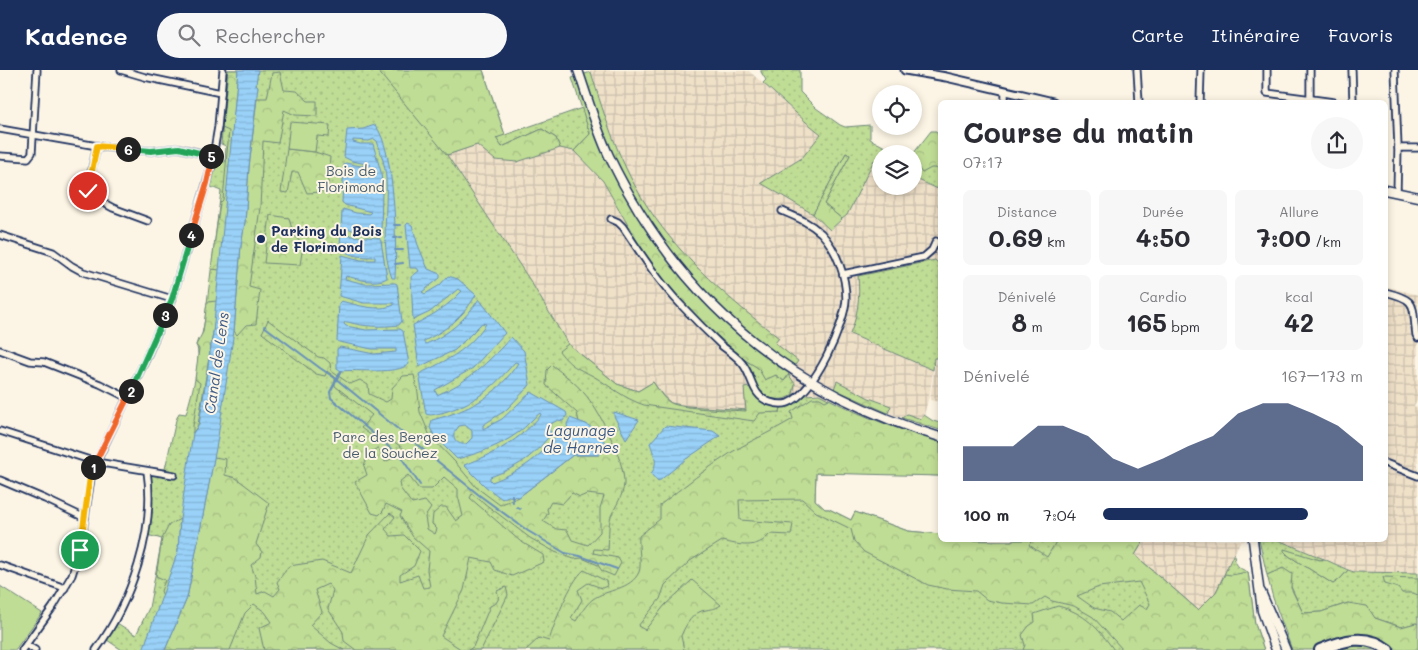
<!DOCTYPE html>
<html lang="fr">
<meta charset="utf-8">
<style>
:root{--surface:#fff;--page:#f7f7f7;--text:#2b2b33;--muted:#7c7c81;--accent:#1b2f5e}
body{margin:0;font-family:Mali,sans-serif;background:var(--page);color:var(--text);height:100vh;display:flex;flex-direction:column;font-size:19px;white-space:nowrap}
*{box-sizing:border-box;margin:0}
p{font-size:16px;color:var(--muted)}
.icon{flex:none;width:28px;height:28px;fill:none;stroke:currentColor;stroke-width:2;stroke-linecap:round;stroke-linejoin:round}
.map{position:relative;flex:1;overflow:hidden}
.details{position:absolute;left:938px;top:30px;width:450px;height:442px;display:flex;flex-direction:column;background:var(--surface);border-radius:8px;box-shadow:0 2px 8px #0003}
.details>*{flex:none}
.buttons{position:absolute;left:872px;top:15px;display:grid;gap:10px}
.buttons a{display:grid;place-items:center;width:50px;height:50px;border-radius:50%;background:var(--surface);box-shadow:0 2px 8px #0003;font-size:25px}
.pin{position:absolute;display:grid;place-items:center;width:42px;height:42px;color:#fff;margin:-21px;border:2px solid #fff;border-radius:50%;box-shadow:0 1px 5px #0007}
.km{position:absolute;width:25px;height:25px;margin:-12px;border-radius:50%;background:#222;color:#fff;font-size:14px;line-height:25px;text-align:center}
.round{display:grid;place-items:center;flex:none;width:52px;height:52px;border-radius:26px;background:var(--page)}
.head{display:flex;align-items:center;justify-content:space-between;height:85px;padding:0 25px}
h1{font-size:28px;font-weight:700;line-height:38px}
.figures{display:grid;grid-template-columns:repeat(3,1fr);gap:8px;height:85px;padding:5px 25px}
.figures div{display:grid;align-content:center;border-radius:8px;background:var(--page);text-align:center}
.figures b{font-size:25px;font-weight:700}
.figures small{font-size:14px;font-weight:400}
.figures p{font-size:14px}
.chart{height:140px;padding:10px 25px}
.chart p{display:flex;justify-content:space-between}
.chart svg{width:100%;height:90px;margin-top:5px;fill:var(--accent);opacity:.7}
ul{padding:0 25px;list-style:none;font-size:16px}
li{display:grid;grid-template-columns:80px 60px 1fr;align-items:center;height:38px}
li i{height:12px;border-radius:6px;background:var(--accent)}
header{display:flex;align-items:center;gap:30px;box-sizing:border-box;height:70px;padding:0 25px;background:var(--accent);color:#fff}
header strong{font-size:24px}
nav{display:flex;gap:28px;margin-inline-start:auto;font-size:18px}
.search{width:350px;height:45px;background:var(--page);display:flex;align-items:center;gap:12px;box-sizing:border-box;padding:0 18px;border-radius:28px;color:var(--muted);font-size:19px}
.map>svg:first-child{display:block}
.industrial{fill:url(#industrial-grid)}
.green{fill:url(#green-dots);stroke:#6e867a}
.forest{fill:url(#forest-crowns);stroke:#6e867a;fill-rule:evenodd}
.pitch{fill:#c0dd95;stroke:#6e867a}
.water{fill:url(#water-rules);stroke:#6790ba;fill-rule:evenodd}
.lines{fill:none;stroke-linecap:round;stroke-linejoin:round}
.stream{stroke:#6790ba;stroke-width:2}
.minor-casing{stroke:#1b2f5e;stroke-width:9}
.tertiary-casing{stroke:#1b2f5e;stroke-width:11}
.secondary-casing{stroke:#1b2f5e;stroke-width:11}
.motorway-casing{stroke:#1b2f5e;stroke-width:14}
.minor{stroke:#fcf5e5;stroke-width:5.5}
.tertiary{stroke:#fcf5e5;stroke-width:7}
.secondary{stroke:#fcf5e5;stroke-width:8}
.motorway{stroke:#fcf5e5;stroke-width:10}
.split-1-casing{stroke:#fff;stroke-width:10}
.split-2-casing{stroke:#fff;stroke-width:10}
.split-3-casing{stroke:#fff;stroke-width:10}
.split-4-casing{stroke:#fff;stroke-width:10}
.split-5-casing{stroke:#fff;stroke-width:10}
.split-6-casing{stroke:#fff;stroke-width:10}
.split-7-casing{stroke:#fff;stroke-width:10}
.split-1{stroke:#f5b400;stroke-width:6}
.split-2{stroke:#f0652b;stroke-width:6}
.split-3{stroke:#22a559;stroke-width:6}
.split-4{stroke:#22a559;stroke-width:6}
.split-5{stroke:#f0652b;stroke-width:6}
.split-6{stroke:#22a559;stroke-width:6}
.split-7{stroke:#f5b400;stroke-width:6}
.poi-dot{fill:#1b2f5e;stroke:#fcf5e5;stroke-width:2}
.labels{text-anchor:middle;stroke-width:4;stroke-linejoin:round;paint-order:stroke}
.park-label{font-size:14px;fill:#445a6c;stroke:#fcf5e5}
.poi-label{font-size:14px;font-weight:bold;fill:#1b2f5e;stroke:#fcf5e5;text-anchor:start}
.water-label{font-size:15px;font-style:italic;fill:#3a5884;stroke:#fcf5e5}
</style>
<header>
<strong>Kadence</strong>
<div class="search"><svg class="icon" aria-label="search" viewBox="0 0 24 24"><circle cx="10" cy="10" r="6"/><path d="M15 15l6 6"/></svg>Rechercher</div>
<nav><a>Carte</a><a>Itinéraire</a><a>Favoris</a></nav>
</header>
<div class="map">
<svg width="1418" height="580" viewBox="0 0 1418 580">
<defs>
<pattern id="industrial-grid" width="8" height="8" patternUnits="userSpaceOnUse" patternTransform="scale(1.25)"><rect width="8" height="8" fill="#efe0c8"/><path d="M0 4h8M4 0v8" fill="none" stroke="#ccc0ae"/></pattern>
<pattern id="green-dots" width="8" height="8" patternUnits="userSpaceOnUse" patternTransform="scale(1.25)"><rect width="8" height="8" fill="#c0dd95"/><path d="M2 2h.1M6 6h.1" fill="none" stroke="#a4be83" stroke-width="1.8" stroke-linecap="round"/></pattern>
<pattern id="forest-crowns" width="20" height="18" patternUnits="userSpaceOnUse" patternTransform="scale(1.25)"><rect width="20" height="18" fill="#c0dd95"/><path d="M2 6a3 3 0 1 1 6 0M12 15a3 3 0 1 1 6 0" fill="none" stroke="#a4be83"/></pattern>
<pattern id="water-rules" width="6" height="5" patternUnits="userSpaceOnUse" patternTransform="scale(1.25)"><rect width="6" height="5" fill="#99d1f8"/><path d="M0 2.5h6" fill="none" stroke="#83b4d7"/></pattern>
</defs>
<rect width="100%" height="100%" fill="#fcf5e5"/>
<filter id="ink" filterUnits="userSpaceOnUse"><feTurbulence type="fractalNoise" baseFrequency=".02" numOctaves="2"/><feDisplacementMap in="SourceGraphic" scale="10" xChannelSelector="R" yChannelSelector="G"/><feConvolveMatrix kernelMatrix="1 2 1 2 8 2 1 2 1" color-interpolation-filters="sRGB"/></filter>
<g filter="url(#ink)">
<!-- industrial -->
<g class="industrial">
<path d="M590 0 749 1 806 52 822 63 802 88 762 113 813 144 830 160 847 145 874 90 881 93V116H914V108L940 120V195L935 190 860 222 856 251 850 264 933 300 930 323 924 345 917 353 864 334 834 319 829 329 819 324 814 323 806 325 789 336 747 341 687 336 671 333 663 326 653 312 638 321 617 314 568 274 531 212 447 85 545 51 603 111 625 151 622 89 606 53Z"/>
<path d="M1385 216 1418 225V328L1414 336 1418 338V503L1354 502 1278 470H1385Z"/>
<path d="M936 289H940V332L930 330Z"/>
<path d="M1144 470H1246L1240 472 1216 522 1198 540 1135 485Z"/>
</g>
<!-- green -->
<g class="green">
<path d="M228 0H483L505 65 582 38 590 64 574 81 560 78 556 68 542 59 502 77 495 68 447 85 531 212 568 274 617 314 638 321 653 312 663 326 671 333 687 336 780 342 781 337 795 333 806 325 819 324 857 344 899 360 940 371V406L867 403H816L815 430 825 439H829L851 450 855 442 908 461 940 464V470L1012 471V470H1144L1135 485 1198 540 1216 522 1234 483C1234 494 1238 498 1248 502L1255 554 1264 580H122L107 570 117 553 136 565 149 538 162 469 147 465 152 437 151 407 152 398 165 399 176 350 179 343 186 344C190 330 203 287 196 275L198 269H201L205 249 221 121 211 117 217 90 225 92 226 76 221 74Z"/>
<path d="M761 0H800V22L816 38 840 55 845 57 870 55V69L898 84H881V93L874 90 847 145 842 149 824 134 850 85 846 83 813 144 761 113 802 88 821 64 806 52 763 13 766 10 761 2Z"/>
<path d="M914 95 936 98 940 104V120L914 108Z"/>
<path d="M935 190 940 195V288H934L933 300 850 264C858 245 860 227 858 206Z"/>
<path d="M745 290C758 298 772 302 784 311L789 305 795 314 793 324C787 329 782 330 774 329 756 327 753 304 745 290Z"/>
<path d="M1259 470H1278L1324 489 1321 490 1286 484 1333 514 1340 509 1348 500 1354 502 1418 503V554L1416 553 1401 557 1375 548 1348 533 1321 542 1303 543 1283 499 1267 505Z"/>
</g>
<!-- forest -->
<g class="forest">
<path d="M228 0H238L220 200 211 199 220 133 223 130 229 61 222 58Z"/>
<path d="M377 0H483L505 65 496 68 502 77 542 59 556 68 560 78 517 92 495 90 477 75 447 85Z"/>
<path d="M280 2 284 20 297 21 308 31H317V46L295 45 284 40 278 73 263 71 260 138 249 217 260 220 256 254 246 255 237 265 234 261 241 175 245 152 249 97 257 28H267L272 3Z"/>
<path d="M591 2C605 49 621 97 649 139 683 190 730 230 779 268L775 273 798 291 784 311 776 305 765 310 758 298 745 290 711 260 670 218 638 173 603 111 574 81 590 64 572 8Z"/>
<path d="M931 61H936L940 69V104L936 98H931L922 103 917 96 914 95 913 84Z"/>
<path d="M287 79 315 82 330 87 328 115 321 122 307 123 298 102H292L288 123 281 122Z"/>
<path d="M846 83 850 85 824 134 842 149 830 160 813 144Z"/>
<path d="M270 145 289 148 293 163 303 176 300 195 264 193Z"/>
<path d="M217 231 213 263 198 355 193 363V356L200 313 195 309 199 279 196 275 203 262 207 232Z"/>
<path d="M268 250 318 287 324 288 330 293 331 301 350 314 360 310 368 315 369 324 386 332 391 329 392 318 403 306 414 305 418 323 420 342 430 366 455 392 476 417 500 435C507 431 512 431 519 427L573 385H599L595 361 586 354 579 352 577 343 546 315 547 300 552 295C563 304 575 312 584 323 599 340 625 390 624 414 623 426 616 435 611 446 608 455 609 470 608 480L594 479 593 483 618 488 621 493 614 506 602 501 598 495 582 488 574 489 555 482 530 468 472 424 470 428 520 471 543 485 544 492 512 506 495 500 491 492 471 488 464 520 441 566 462 580H356L344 571 343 562 328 539 333 520 328 514 315 520 322 542 310 555 331 573 344 580H264L259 558 272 552 265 542 254 534 245 543 230 580H165L187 528 214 387 226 389 225 405 236 408 269 433 256 474 262 482 261 487 251 495 255 506 257 524 265 521 274 526 280 519 277 512 289 496 322 491 351 503 369 465 390 443 395 447 385 459 391 466 404 465 420 481 414 496 400 505V511L418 505 423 518 430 517 427 500 429 481 413 467 400 446 402 442 386 434 383 441 379 445 372 443 355 412 367 405 364 396 368 383 378 378 385 392 407 381 393 371 383 374 361 358 372 345 335 316V307L327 301 325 306 316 304 262 263ZM408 405 419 419H432L444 407 458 419V426L463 446 456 451 446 437H441L433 444 432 454 437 459 435 464 427 459 425 447 431 438 425 431 412 434 400 418 399 412ZM572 423 580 427 587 424 604 426 600 438V462L588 475 572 470 567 460 556 459 543 451 548 443 547 439 551 432 562 434Z"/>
<path d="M568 274 617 314 638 321 653 312C658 319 663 329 671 333 683 339 730 340 746 341L744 318 750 317 759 330 781 337 780 342 760 343 754 351 644 335C623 328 612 317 593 306 576 297 572 298 559 281Z"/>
<path d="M837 311 869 328 891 336 888 343 834 319Z"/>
<path d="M812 328H820L825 331 829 329C865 348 900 360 940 371V406L816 403 815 430 825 439H829L851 450 855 442 908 461 940 464V470L1012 471V470H1032L1029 475 1047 487 1057 470H1144L1135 485 1198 540 1216 522 1225 504 1231 505 1248 502 1255 554 1264 580H1123L1093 547 1074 536 1052 531 1045 527 1033 535 1002 533 987 530 976 521 947 519 928 515 864 482 854 471 851 459 816 442 802 429 739 430 740 450 793 454 791 465 770 464C757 480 739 475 722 471L690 491 665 515 660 529 638 556 645 560 665 535 692 510 721 535C713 540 714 538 706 540 693 541 685 556 681 566L684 580H526L539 568 549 571C554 554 570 511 584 500L606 511 607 516 602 518 588 513 578 520 582 530 571 548 576 551C581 544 585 535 593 529 607 519 631 520 639 502 642 495 638 476 639 466L660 449V435C683 417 707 398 732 382 752 370 773 361 793 349L791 342ZM1139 512 1150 534 1147 539 1139 535 1121 551 1110 542 1094 538 1077 526 1099 517Z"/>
<path d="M907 344 921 349 924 345 933 351 940 353V360L902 348Z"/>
<path d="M180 449 178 481 163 526 161 521 165 510 156 506 162 469 169 455Z"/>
<path d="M1284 479 1320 490 1324 489 1348 500 1340 509 1333 514 1289 486 1284 481Z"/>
<path d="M1283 498 1292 504 1291 518 1303 543 1321 542 1348 533 1367 536 1375 548 1401 557 1416 553 1418 554V580H1393L1379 570 1316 580H1292L1273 528 1267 505Z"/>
<path d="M1383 507 1418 508V525L1413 523H1402L1398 518 1385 514Z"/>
<path d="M506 517 508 525 481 580H468L473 577 490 536 496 533 499 528 497 521Z"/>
<path d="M1058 536C1085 543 1098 558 1114 580H1023L1025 575 1022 565 1029 556 1035 552 1034 544Z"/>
<path d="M1364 572 1384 580H1337L1345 575Z"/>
</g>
<!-- pitch -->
<g class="pitch">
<path d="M290 52 330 55 329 67 317 66 315 82 287 79Z"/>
<path d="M0 516 42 543 15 580H0Z"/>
</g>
<!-- water -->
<g class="water">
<path d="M238 0H258L256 14 258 16 249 97 245 152 241 175 234 261 217 373 187 528 165 580H143L178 481 180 449 193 363 199 355 213 263Z"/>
<path d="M375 55C395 78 397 176 395 208H392C380 177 388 140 386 108 385 95 381 83 377 71L374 69 369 71 353 70V72L360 74H373L381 102 382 114 380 116 351 117C360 123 372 118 382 121L381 163H362L349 159 347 162 351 166 379 168 381 171 387 208C376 215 358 209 346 206L345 209 365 214 395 213 397 214 402 251 399 255C381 257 365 257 348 252H345L344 254 346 256 366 260 400 259 403 261 409 294C397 305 357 299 341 301L337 298V279L340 277 374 284 396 282V279H372L339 272 337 271 339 233 341 231C357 235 378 242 394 235V233H364L339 226 342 185 361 190H375V187C364 187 347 187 340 177L342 141 343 139 356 143 369 144 371 142 345 135 342 132 344 95 345 93 361 96 371 95 352 91 344 87 347 60 363 59Z"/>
<path d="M408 153 412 155 418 175 428 199 440 204V208L422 222 425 224 440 215 448 206 458 209 476 225C462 248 448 259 424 271V273L426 274C449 264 465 250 479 229L505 263 473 298 435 320 437 325C467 313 489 292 511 267L524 281 530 315 506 340 483 355V359L502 349 531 322 566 342 567 345 563 351 558 350 552 353 549 358 551 364C533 387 518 397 490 407V410L492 412C518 402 538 390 555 367 561 369 566 366 568 360L567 354 570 348 586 354 600 363 607 377 599 385H573L519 427 508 426 502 429 485 416 464 395C495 384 520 370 541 345L540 343C533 348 527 356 519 362 500 376 480 383 457 389L436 368 430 358 432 350C470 340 496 327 518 293L515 292C493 318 474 334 441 343 435 344 431 346 426 344L419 304C449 289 466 282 486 254L482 253 455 280 419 297 413 255C432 246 448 236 462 221L458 219 430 242 413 250 411 207 419 201 417 198H410L406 155ZM465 355 472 361V368L466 374C458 375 453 370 454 363L459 356Z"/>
<path d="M614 342 639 350 626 369 614 346Z"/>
<path d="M665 356 713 361 720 366 686 389 658 412 651 404C659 392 654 386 650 373Z"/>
</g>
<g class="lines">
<!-- stream -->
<g class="stream">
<path d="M394 155H400"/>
<path d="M394 168 402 167"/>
<path d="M395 180H403"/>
<path d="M395 194 403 193"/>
<path d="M264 256 320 298 335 308 479 425 528 461 565 483 580 486 617 499"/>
<path d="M341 301 330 322 331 328 401 387 420 415"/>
<path d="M512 425 513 432"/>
<path d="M517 437 520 439"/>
</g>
<!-- minor casing -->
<g class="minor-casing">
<g id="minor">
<path d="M121 0 145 7 221 23"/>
<path d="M1137 0 1139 32"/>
<path d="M1267 0V23L1334 32"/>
<path d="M1310 0V28"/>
<path d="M1352 0 1353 32"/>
<path d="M1395 0 1398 78 1397 122"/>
<path d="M1005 32V21"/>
<path d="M1200 32 1201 0"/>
<path d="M0 59 103 77 151 81 179 78 213 86"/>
<path d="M97 76 88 117 89 125 113 138 148 151"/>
<path d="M1398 78H1418"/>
<path d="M0 86 28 88 32 83 37 0"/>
<path d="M611 149 618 152 623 157C641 184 659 212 682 236 695 250 708 263 722 276 729 281 737 287 742 293 753 306 751 326 770 332 776 334 782 335 788 333 814 323 845 255 846 229 846 206 837 180 821 163 809 152 796 147 782 141"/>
<path d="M0 165 53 182 72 196 83 202 172 229"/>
<path d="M843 204 924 187 932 180 936 171"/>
<path d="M1385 222C1418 230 1412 234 1416 265L1418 268"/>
<path d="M0 280 30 291 44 292 100 314 128 328"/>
<path d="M0 361 96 392 174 405"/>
<path d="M1385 393 1418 406"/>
<path d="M0 410 45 429 85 448"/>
<path d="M0 495 65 518"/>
<path d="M26 575 35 580"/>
<path d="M22 580 53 537 72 505 80 480 92 401 145 291 172 229 211 98 218 57 223 0"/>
<path d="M96 580C131 532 156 461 147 401"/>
</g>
</g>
<!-- tertiary casing -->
<g class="tertiary-casing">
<path id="tertiary" d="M905 0 946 7 1053 32"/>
</g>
<!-- secondary casing -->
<g class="secondary-casing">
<g id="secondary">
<path d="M578 0C588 29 596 58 609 86 678 229 788 322 940 367"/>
<path d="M1385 120 1418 127"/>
<path d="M1253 470 1262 541 1276 580"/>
<path d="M1261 522 1286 580"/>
</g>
</g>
<!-- motorway casing -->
<g class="motorway-casing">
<path id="motorway" d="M1320 580C1343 570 1367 563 1388 580"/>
</g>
<!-- minor -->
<use href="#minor" class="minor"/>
<!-- tertiary -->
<use href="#tertiary" class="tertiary"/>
<!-- secondary -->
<use href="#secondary" class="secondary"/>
<!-- motorway -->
<use href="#motorway" class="motorway"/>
</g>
</g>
<g class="lines" filter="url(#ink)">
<!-- split-1 casing -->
<g class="split-1-casing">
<path id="split-1" d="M80 480 90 407 93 397"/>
</g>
<!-- split-2 casing -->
<g class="split-2-casing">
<path id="split-2" d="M93 397 131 321"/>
</g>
<!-- split-3 casing -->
<g class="split-3-casing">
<path id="split-3" d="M131 321 165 245"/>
</g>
<!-- split-4 casing -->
<g class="split-4-casing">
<path id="split-4" d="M165 245 172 229 191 165"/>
</g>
<!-- split-5 casing -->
<g class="split-5-casing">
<path id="split-5" d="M191 165 207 113 213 86H211"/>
</g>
<!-- split-6 casing -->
<g class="split-6-casing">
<path id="split-6" d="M128 79 151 81 179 78 211 86"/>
</g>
<!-- split-7 casing -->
<g class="split-7-casing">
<path id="split-7" d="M88 121 97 76 128 79"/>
</g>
<!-- split-1 -->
<use href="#split-1" class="split-1"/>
<!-- split-2 -->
<use href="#split-2" class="split-2"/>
<!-- split-3 -->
<use href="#split-3" class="split-3"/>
<!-- split-4 -->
<use href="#split-4" class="split-4"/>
<!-- split-5 -->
<use href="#split-5" class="split-5"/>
<!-- split-6 -->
<use href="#split-6" class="split-6"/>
<!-- split-7 -->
<use href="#split-7" class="split-7"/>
</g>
<!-- markers -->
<circle class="poi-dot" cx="261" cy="169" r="5"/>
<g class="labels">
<!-- park labels -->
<g class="park-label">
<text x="351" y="106">Bois de<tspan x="351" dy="16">Florimond</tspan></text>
<text x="390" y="372">Parc des Berges<tspan x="390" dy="16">de la Souchez</tspan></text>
</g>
<!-- poi labels -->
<g class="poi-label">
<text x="271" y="166">Parking du Bois<tspan x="271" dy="16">de Florimond</tspan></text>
</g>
<!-- water labels -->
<g class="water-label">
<text transform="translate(217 293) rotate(-82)" y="5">Canal de Lens</text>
<text x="581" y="366">Lagunage<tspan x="581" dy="17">de Harnes</tspan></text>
</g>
</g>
</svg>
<div class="buttons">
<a><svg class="icon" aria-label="locate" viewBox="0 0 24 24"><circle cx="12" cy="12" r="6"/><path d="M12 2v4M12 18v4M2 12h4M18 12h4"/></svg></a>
<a><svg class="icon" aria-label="layers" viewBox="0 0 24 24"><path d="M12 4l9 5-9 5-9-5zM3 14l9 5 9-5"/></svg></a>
</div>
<div class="pin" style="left:80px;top:480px;background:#1e9e55"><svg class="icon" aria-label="arrive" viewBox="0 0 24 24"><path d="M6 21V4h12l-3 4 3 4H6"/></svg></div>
<div class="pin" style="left:88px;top:121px;background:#d93025"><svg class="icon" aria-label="check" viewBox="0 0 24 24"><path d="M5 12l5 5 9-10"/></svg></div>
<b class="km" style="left:93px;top:397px">1</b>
<b class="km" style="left:131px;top:321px">2</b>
<b class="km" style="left:165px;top:245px">3</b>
<b class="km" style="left:191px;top:165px">4</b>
<b class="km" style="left:211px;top:86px">5</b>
<b class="km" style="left:128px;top:79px">6</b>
<section class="details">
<div class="head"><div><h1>Course du matin</h1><p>07:17</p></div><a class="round"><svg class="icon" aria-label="share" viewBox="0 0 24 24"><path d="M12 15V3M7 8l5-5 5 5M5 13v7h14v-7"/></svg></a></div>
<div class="figures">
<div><p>Distance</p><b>0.69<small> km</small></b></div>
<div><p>Durée</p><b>4:50</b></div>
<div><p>Allure</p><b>7:00<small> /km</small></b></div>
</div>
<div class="figures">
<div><p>Dénivelé</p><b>8<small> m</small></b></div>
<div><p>Cardio</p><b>165<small> bpm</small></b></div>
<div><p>kcal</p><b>42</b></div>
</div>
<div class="chart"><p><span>Dénivelé</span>167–173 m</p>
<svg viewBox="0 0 160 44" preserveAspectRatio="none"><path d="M0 44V27L10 27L20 27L30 17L40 17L50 22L60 33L70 38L80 33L90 27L100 22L110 11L120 6L130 6L140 11L150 17L160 27V44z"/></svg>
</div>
<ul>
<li><b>100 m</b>7:04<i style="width:79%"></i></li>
</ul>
</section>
</div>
